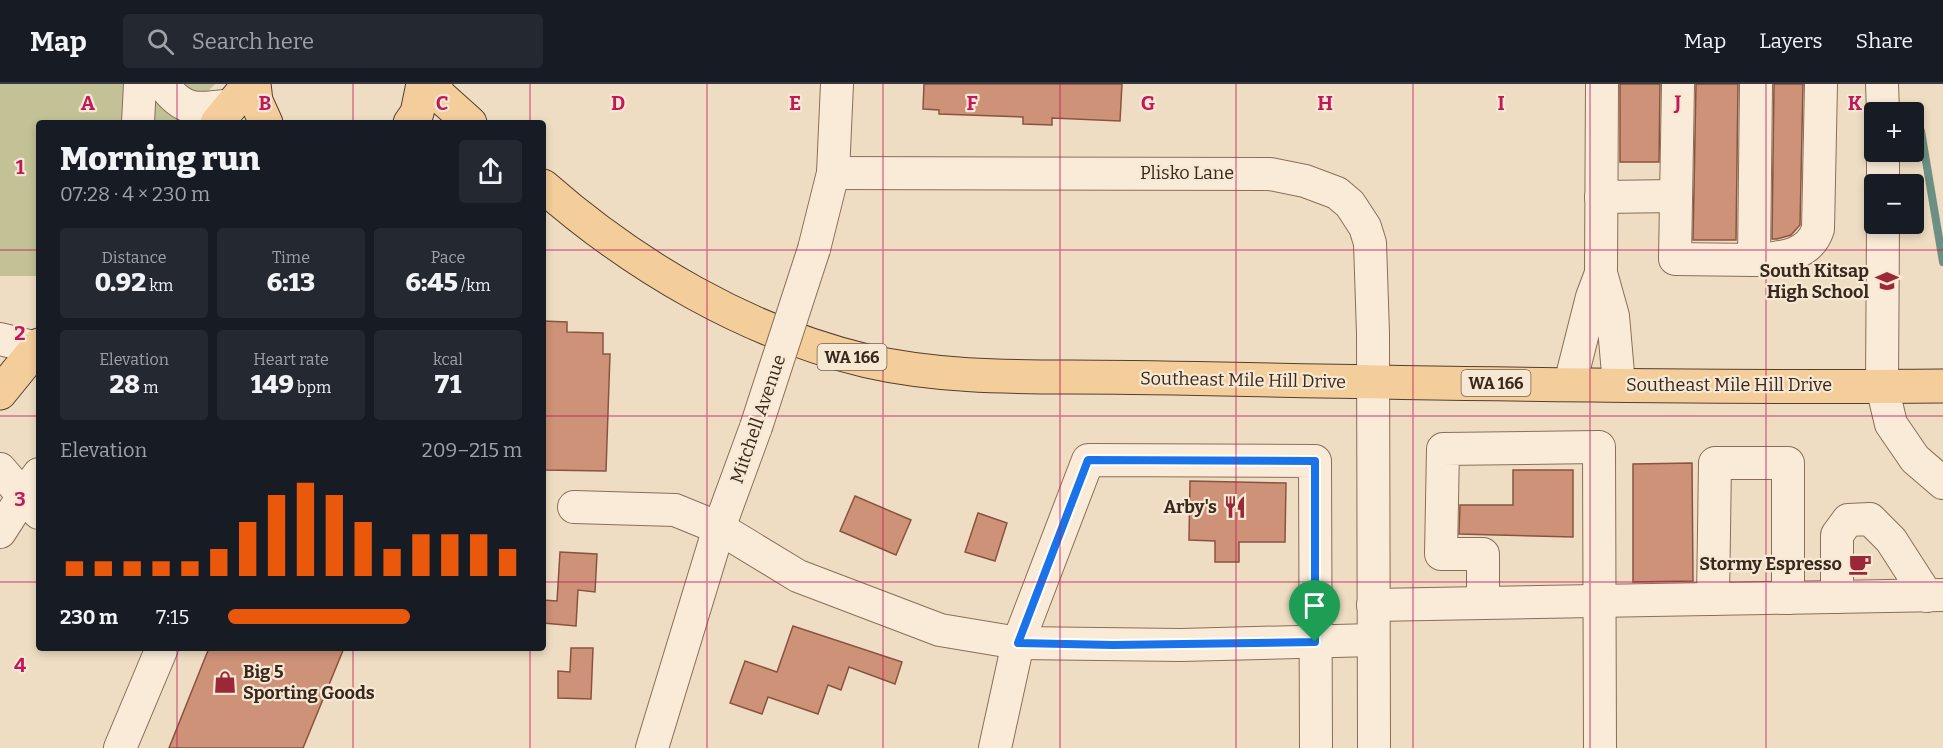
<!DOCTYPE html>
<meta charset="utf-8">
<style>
:root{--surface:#171b24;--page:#242831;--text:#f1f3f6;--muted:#9ea1a6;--line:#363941;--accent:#ea580c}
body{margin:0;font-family:Bitter,serif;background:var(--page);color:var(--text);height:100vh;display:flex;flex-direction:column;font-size:22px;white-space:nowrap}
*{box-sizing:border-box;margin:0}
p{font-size:20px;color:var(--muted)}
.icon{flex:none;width:33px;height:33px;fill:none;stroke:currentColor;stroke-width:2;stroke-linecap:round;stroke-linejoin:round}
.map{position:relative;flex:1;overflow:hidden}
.panel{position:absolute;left:36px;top:36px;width:510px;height:531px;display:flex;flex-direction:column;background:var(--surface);border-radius:6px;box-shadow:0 3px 9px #0003}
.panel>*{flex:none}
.tools{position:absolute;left:1864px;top:18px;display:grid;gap:12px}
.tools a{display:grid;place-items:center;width:60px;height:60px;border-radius:6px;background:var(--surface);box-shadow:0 3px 9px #0003;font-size:30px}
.pin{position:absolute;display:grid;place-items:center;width:51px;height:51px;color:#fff;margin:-62px -26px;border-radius:50% 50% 50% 0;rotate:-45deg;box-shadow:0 0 6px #0007}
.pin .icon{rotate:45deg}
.round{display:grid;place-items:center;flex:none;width:63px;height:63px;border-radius:6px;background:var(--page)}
.head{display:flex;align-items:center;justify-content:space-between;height:102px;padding:0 24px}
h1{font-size:33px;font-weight:800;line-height:45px}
.metrics{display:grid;grid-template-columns:repeat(3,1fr);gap:9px;height:102px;padding:6px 24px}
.metrics div{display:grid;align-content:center;border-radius:6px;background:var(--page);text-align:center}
.metrics b{font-size:26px;font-weight:800}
.metrics small{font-size:16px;font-weight:400}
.metrics p{font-size:16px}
.chart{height:168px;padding:12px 24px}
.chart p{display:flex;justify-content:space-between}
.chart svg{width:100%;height:108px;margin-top:6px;stroke:var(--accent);stroke-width:6}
ul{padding:0 24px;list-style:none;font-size:20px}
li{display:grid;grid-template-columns:96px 72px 1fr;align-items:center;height:45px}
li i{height:15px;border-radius:8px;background:var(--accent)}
header{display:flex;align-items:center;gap:36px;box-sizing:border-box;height:84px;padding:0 30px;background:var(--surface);border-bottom:2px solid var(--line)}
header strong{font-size:28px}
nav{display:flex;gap:33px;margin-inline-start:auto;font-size:21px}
.search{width:420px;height:54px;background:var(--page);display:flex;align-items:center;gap:15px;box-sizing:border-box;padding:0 21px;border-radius:6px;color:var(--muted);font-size:22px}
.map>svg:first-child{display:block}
.cemetery{fill:#c2c296}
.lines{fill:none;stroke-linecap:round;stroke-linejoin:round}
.stream{stroke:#6c9083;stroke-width:8}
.building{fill:#ce9278;stroke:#89543f;stroke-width:1.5}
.minor-casing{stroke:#8a6e59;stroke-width:34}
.major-casing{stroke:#573d2e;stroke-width:35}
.minor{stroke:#f9ebd7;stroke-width:32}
.major{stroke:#f3cd9a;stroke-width:33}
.minor-bridge-casing{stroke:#8a6e59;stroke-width:34;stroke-linecap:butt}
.minor-bridge{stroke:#f9ebd7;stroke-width:32}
.route-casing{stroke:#fff;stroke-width:12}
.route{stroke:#1a73e8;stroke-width:8}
.grid{fill:none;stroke:#c2185b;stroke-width:1.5;stroke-opacity:0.55}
.labels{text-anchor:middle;stroke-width:4.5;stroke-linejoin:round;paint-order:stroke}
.shield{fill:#f6e8d3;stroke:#726254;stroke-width:1.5}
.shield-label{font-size:16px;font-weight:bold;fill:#39281e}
.street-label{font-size:18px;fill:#39281e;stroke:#f6e8d3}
.poi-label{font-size:18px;font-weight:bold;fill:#39281e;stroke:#f6e8d3;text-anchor:end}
.grid-label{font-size:20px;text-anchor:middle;font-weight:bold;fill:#c2185b;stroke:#f6e8d3;stroke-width:4.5;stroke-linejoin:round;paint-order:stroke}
</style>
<header>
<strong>Map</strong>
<div class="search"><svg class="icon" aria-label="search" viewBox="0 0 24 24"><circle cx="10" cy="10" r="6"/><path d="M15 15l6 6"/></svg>Search here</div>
<nav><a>Map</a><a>Layers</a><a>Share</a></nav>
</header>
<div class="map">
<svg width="1943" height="664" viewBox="0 0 1943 664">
<rect width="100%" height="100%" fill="#efddc3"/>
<!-- cemetery -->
<path class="cemetery" d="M0 0H215L178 39H39V192H0Z"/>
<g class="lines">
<!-- stream -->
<path class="stream" d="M1921 47 1943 178"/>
</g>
<!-- building -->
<g class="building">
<path d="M924 0H1122L1120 37 1052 34V41L1023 40V33L939 30V26L923 25Z"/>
<path d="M1620 0H1660L1659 78H1620Z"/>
<path d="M1696 0H1738L1736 156H1693Z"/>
<path d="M1774 0H1803L1800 141 1791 151 1777 155H1772Z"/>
<path d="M543 237 567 238V248L603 249V270H610L606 387 543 386Z"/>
<path d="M1692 379 1693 497 1633 498V380Z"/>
<path d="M1513 386H1573V453L1459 450 1460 421H1513Z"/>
<path d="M1190 397 1286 399 1285 458H1239V478H1215V457L1189 456Z"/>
<path d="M855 412 911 436 896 471 840 447Z"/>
<path d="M978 429 1007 439 995 477 965 468Z"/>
<path d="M560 468 597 470 595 508 578 506 576 542 543 539V516L557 517Z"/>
<path d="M793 542 902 578 895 600 849 583 841 606 828 601 818 630 768 613 762 630 730 619 745 577 777 588Z"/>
<path d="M209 564H344L303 664H169Z"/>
<path d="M571 564H593L591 615 558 614V587L570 588Z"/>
</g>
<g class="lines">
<!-- minor casing -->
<g class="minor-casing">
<g id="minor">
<path d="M163 0C184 30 200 25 232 21"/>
<path d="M1678 0 1675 175 1754 176 1756 0"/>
<path d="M1882 0 1883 28"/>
<path d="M138 39 140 0"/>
<path d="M1883 68V100"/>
<path d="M833 89 1270 90 1305 97 1337 109 1350 120 1365 143 1370 159 1373 249 1374 664"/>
<path d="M1601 113 1676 112"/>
<path d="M1883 140 1882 302 1891 340 1915 375 1943 399"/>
<path d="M814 165 833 89 837 0"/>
<path d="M1754 176C1779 174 1809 173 1818 145L1821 0"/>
<path d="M1601 189 1602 0"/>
<path d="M0 255 37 264"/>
<path d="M1570 300 1592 213 1601 189 1613 232 1619 301"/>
<path d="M0 385 23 412 39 390"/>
<path d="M574 423 675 426 719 444 798 492 940 546 1018 559 1181 561 1373 556"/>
<path d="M0 448 23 412 39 429"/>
<path d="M1837 513V451L1848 436 1870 435 1891 456 1927 512"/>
<path d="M1713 515 1715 379H1788V514"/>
<path d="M1483 519V470H1441L1443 365 1599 363 1600 664"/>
<path d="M1373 521 1943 511"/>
<path d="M120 664 162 564"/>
<path d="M652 664 719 444 756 343"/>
<path d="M995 664 1018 559 1088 376 1315 377 1316 664"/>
</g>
</g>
<!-- major casing -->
<g class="major-casing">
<g id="major">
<path d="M254 0 256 17 266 39"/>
<path d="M431 0 441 13 470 39"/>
<path d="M217 39 249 0"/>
<path d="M410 39 417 29 423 0"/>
<path d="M543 102C634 182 748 249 867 277 933 292 1002 293 1070 293 1120 293 1171 294 1222 295 1462 300 1703 304 1943 302"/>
<path d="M0 309 39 261"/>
</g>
</g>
<!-- minor -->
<use href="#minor" class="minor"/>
<!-- major -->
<use href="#major" class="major"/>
<!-- minor-bridge casing -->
<g class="minor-bridge-casing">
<path id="minor-bridge" d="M756 343 814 165"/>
</g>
<!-- minor-bridge -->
<use href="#minor-bridge" class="minor-bridge"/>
</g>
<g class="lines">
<!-- route casing -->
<g class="route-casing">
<path id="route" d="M1088 376 1315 377V558L1113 561 1018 559Z"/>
</g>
<!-- route -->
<use href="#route" class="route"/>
</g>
<!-- grid -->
<path class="grid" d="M177 0V39M353 0V39M530 0V39M707 0V664M883 0V664M1060 0V664M1236 0V664M1413 0V664M1590 0V664M1766 0V664M0 166H39M543 166H1943M0 332H39M543 332H1943M0 498H39M543 498H1943M177 564V664M353 564V664M530 564V664"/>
<!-- icons -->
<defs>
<g id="school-bare" transform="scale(1.8)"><path d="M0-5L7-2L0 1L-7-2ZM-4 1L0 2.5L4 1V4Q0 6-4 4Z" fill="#9a2836" stroke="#f6e8d3" stroke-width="2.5" paint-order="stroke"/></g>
<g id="restaurant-bare" transform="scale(1.8)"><path d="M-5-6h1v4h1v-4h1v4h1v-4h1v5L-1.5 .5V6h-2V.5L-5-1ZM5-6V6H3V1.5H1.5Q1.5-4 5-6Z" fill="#9a2836" stroke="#f6e8d3" stroke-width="2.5" paint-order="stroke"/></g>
<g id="cafe-bare" transform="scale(1.8)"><path d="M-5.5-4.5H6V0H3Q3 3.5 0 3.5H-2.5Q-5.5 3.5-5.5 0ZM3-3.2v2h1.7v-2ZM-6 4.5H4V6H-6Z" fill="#9a2836" stroke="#f6e8d3" stroke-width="2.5" paint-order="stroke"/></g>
<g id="shop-bare" transform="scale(1.8)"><path d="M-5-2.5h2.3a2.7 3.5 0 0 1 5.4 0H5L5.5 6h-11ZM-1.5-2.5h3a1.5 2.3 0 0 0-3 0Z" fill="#9a2836" stroke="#f6e8d3" stroke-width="2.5" paint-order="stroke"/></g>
</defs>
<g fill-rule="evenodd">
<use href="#school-bare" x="1887" y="197"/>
<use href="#restaurant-bare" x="1235" y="423"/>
<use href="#cafe-bare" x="1860" y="480"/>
<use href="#shop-bare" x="225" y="598"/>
</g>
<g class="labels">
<!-- shield labels -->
<g class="shield">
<rect x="817.5" y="260" width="69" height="26" rx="4.5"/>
<rect x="1461.5" y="286" width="69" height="26" rx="4.5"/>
</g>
<g class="shield-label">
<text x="852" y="279">WA 166</text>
<text x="1496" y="305">WA 166</text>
</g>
<!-- street labels -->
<g class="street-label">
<text x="1187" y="95">Plisko Lane</text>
<text transform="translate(1243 296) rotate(1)" y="6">Southeast Mile Hill Drive</text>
<text x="1729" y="307">Southeast Mile Hill Drive</text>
<text transform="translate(758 335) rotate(-71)" y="6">Mitchell Avenue</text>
</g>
<!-- poi labels -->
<g class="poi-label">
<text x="1869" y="193">South Kitsap<tspan x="1869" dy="21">High School</tspan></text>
<text x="1217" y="429">Arby's</text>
<text x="1842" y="486">Stormy Espresso</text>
<text x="243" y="594" text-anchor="start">Big 5<tspan x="243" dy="21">Sporting Goods</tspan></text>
</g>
</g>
<g class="grid-label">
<text x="88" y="26">A</text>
<text x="265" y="26">B</text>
<text x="442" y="26">C</text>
<text x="618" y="26">D</text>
<text x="795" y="26">E</text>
<text x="972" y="26">F</text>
<text x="1148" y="26">G</text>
<text x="1325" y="26">H</text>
<text x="1501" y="26">I</text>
<text x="1678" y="26">J</text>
<text x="1855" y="26">K</text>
<text x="20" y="90">1</text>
<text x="20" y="256">2</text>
<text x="20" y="422">3</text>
<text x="20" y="588">4</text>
</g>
</svg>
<div class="tools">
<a>+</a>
<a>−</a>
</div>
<div class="pin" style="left:1315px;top:558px;background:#1e9e55"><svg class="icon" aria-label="arrive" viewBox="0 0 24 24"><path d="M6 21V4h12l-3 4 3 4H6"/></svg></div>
<section class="panel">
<div class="head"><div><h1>Morning run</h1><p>07:28 · 4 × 230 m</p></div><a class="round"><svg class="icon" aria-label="share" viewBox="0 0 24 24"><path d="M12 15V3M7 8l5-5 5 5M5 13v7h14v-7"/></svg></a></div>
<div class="metrics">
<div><p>Distance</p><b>0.92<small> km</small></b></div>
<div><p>Time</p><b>6:13</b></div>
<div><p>Pace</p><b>6:45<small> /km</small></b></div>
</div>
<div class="metrics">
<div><p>Elevation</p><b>28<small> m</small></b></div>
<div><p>Heart rate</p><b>149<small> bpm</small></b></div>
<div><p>kcal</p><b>71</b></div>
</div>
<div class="chart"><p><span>Elevation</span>209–215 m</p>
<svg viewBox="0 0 160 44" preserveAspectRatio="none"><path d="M5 44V38M15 44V38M25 44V38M35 44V38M45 44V38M55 44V33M65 44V22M75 44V11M85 44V6M95 44V11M105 44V22M115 44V33M125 44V27M135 44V27M145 44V27M155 44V33"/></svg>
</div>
<ul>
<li><b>230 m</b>7:15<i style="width:62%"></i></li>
</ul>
</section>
</div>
